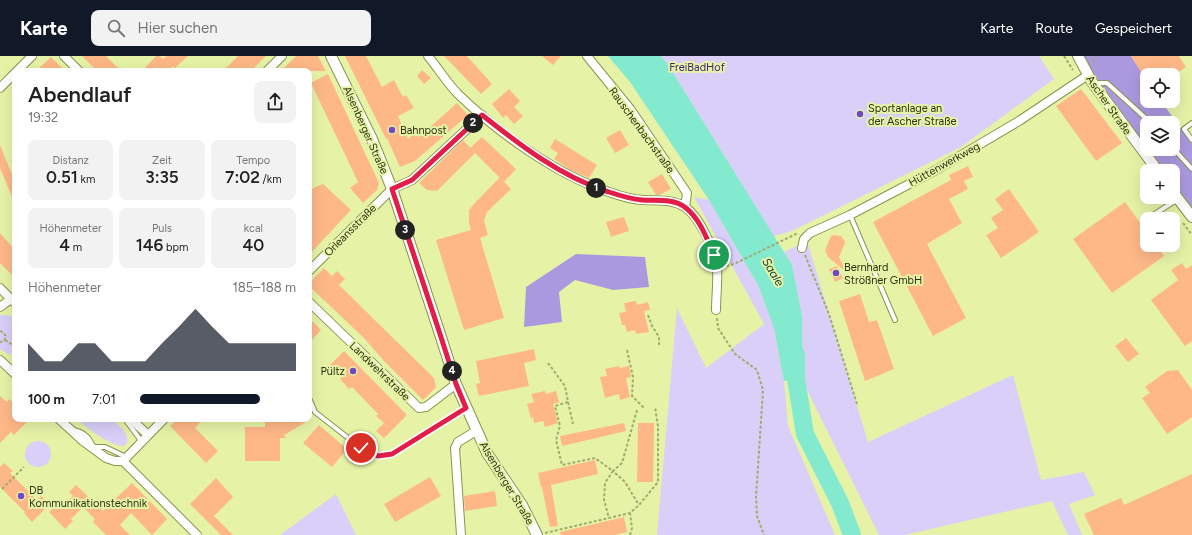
<!DOCTYPE html>
<html lang="de">
<meta charset="utf-8">
<style>
:root{--surface:#fff;--page:#f2f2f2;--text:#222;--muted:#767676;--accent:#111827}
body{margin:0;font-family:Figtree,sans-serif;background:var(--page);color:var(--text);height:100vh;display:flex;flex-direction:column;font-size:15px;white-space:nowrap}
*{box-sizing:border-box;margin:0}
p{font-size:13px;color:var(--muted)}
.icon{flex:none;width:22px;height:22px;fill:none;stroke:currentColor;stroke-width:2;stroke-linecap:round;stroke-linejoin:round}
.map{position:relative;flex:1;overflow:hidden}
.side{position:absolute;left:12px;top:12px;width:300px;height:354px;display:flex;flex-direction:column;background:var(--surface);border-radius:8px;box-shadow:0 4px 16px #0002}
.side>*{flex:none}
.tools{position:absolute;left:1140px;top:12px;display:grid;gap:8px}
.tools a{display:grid;place-items:center;width:40px;height:40px;border-radius:8px;background:var(--surface);box-shadow:0 4px 16px #0002;font-size:20px}
.pin{position:absolute;display:grid;place-items:center;width:34px;height:34px;color:#fff;margin:-17px;border:2px solid #fff;border-radius:50%;box-shadow:0 1px 4px #0007}
.km{position:absolute;width:20px;height:20px;margin:-10px;border-radius:50%;background:#222;color:#fff;font-size:11px;line-height:20px;text-align:center}
.round{display:grid;place-items:center;flex:none;width:42px;height:42px;border-radius:8px;background:var(--page)}
.head{display:flex;align-items:center;justify-content:space-between;height:68px;padding:0 16px}
h1{font-size:22px;font-weight:600;line-height:30px}
.stats{display:grid;grid-template-columns:repeat(3,1fr);gap:6px;height:68px;padding:4px 16px}
.stats div{display:grid;align-content:center;border-radius:8px;background:var(--page);text-align:center}
.stats b{font-size:17px;font-weight:600}
.stats small{font-size:11px;font-weight:400}
.stats p{font-size:11px}
.chart{height:112px;padding:8px 16px}
.chart p{display:flex;justify-content:space-between}
.chart svg{width:100%;height:72px;margin-top:4px;fill:var(--accent);opacity:.7}
ul{padding:0 16px;list-style:none;font-size:13px}
li{display:grid;grid-template-columns:64px 48px 1fr;align-items:center;height:30px}
li i{height:10px;border-radius:5px;background:var(--accent)}
header{display:flex;align-items:center;gap:24px;box-sizing:border-box;height:56px;padding:0 20px;background:var(--accent);color:#fff}
header strong{font-size:19px}
nav{display:flex;gap:22px;margin-inline-start:auto;font-size:14px}
.search{width:280px;height:36px;background:var(--page);display:flex;align-items:center;gap:10px;box-sizing:border-box;padding:0 14px;border-radius:8px;color:var(--muted);font-size:15px}
.map>svg:first-child{display:block}
.green{fill:#d9cff9}
.forest{fill:#ab99e0}
.water{fill:#83e9cf}
.lines{fill:none;stroke-linecap:round;stroke-linejoin:round}
.river{stroke:#83e9cf;stroke-width:18}
.building{fill:#feb888}
.service-casing{stroke:#8a944c;stroke-width:6}
.minor-casing{stroke:#8a944c;stroke-width:10}
.tertiary-casing{stroke:#8a944c;stroke-width:12}
.path{stroke:#a1ab70;stroke-width:2;stroke-dasharray:3 2;stroke-linecap:butt}
.service{stroke:#fff;stroke-width:4}
.minor{stroke:#fff;stroke-width:8}
.tertiary{stroke:#fff;stroke-width:10}
.route-casing{stroke:#fff;stroke-width:8}
.route{stroke:#e11d48;stroke-width:5}
.poi-dot{fill:#7248c0;stroke:#e6f3a7;stroke-width:1.5}
.labels{text-anchor:middle;stroke-width:4;stroke-linejoin:round;paint-order:stroke}
.park-label{font-size:11px;fill:#422375;stroke:#e6f3a7}
.street-label{font-size:11px;fill:#2d3113;stroke:#e6f3a7}
.poi-label{font-size:11px;fill:#2d3113;stroke:#e6f3a7;text-anchor:start}
.water-label{font-size:12px;font-style:italic;fill:#1b493e;stroke:#e6f3a7}
</style>
<header>
<strong>Karte</strong>
<div class="search"><svg class="icon" aria-label="search" viewBox="0 0 24 24"><circle cx="10" cy="10" r="6"/><path d="M15 15l6 6"/></svg>Hier suchen</div>
<nav><a>Karte</a><a>Route</a><a>Gespeichert</a></nav>
</header>
<div class="map">
<svg width="1192" height="479" viewBox="0 0 1192 479">
<rect width="100%" height="100%" fill="#e6f3a7"/>
<!-- green -->
<g class="green">
<path d="M661 0H1039L1054 23 961 91 792 175 774 180 668 9Z"/>
<path d="M694 141 709 144 758 229 774 272 784 325 788 370 835 479H657L677 252 706 312 764 268Z"/>
<path d="M807 185 868 386 1013 319 1041 424 1084 416 1095 439 1069 448 1082 479H1068L1052 445 905 479H879L803 326 802 260 792 209 784 196Z"/>
<path d="M0 259H6L15 261 14 299 8 298 0 293Z"/>
<path d="M77 363H112C118 369 130 377 127 387L124 390C111 390 86 372 77 363Z"/>
<circle cx="38" cy="398" r="13"/>
<path d="M336 438 356 479H280Z"/>
</g>
<!-- forest -->
<g class="forest">
<path d="M1084 0H1131L1147 25V45H1161L1192 88V152L1173 126V115H1165L1149 93H1173V67H1147V91L1093 17Z"/>
<path d="M576 198 645 201 649 231 613 234 575 224 559 236 562 266 524 271 526 231Z"/>
</g>
<!-- water -->
<path class="water" d="M608 0H661L668 9 792 209 802 260 803 326 796 323 784 325 774 272 758 229 709 144 630 26Z"/>
<g class="lines">
<!-- river -->
<path class="river" d="M796 299V323L805 378 840 447 852 479"/>
</g>
<!-- building -->
<g class="building">
<path d="M82 0H106L121 15H97Z"/>
<path d="M156 0H160L163 3 167 0H188L175 12 173 10 168 15H142Z"/>
<path d="M238 0H266L251 15H223Z"/>
<path d="M296 0H318L326 15H281Z"/>
<path d="M345 0H366L382 31 394 24 403 41 406 39 414 52 398 60 408 83 415 77 419 81 457 47 468 59 415 105 400 111 387 82 386 83Z"/>
<path d="M444 0H467L492 28 481 38Z"/>
<path d="M542 0H561L553 9Z"/>
<path d="M1131 0H1179L1186 11 1174 19H1143Z"/>
<path d="M51 1 65 15H36Z"/>
<path d="M422 14 431 22 424 28 417 20Z"/>
<path d="M328 18 379 127 377 134 363 147 350 132 358 126 311 27Z"/>
<path d="M509 33 520 45 514 51 523 60 514 68 506 59 503 62 492 48Z"/>
<path d="M1081 33 1122 87 1096 105 1056 50Z"/>
<path d="M620 74 629 89 615 97 606 82Z"/>
<path d="M482 81 516 113 504 126 470 92Z"/>
<path d="M555 83 597 109 589 122 571 114 554 103 558 97 550 92Z"/>
<path d="M463 84 475 97 437 135 427 134 419 127Z"/>
<path d="M0 89 15 126V148L0 112Z"/>
<path d="M968 110 973 121 964 125 968 133 949 143 962 167 927 188 966 262 933 280 873 166 951 124 949 119Z"/>
<path d="M662 118 671 133 659 139H656L648 126Z"/>
<path d="M500 121 511 133 487 156 484 165 488 179 480 182 504 262 464 274 436 184 471 174 469 167V154L473 149Z"/>
<path d="M323 128 351 154 309 199V134Z"/>
<path d="M1009 133 1039 176 1001 202 986 179 998 172 991 162 1003 154 995 143Z"/>
<path d="M1125 146 1147 176V189H1156L1164 200 1112 237 1073 183Z"/>
<path d="M624 161 629 175 611 181 606 166Z"/>
<path d="M0 177 15 194V222L0 207Z"/>
<path d="M834 179 841 180 844 184 845 187 839 201 846 216 828 201 825 194 831 180Z"/>
<path d="M1182 207 1186 213 1192 209V285L1185 290 1151 244 1178 224 1171 214Z"/>
<path d="M837 210 843 222 835 226 829 213Z"/>
<path d="M324 212 332 220 337 215 345 223 339 229 434 322 436 331 423 344 384 305 364 282 309 230V227Z"/>
<path d="M860 238 869 266 877 264 894 313 865 325 839 245Z"/>
<path d="M636 245 637 249 648 246 650 254 644 255 649 276 636 278 635 274 627 276 625 269H622L619 257 626 256 624 247Z"/>
<path d="M309 262 321 274 309 287Z"/>
<path d="M1126 282 1139 298 1128 306 1115 290Z"/>
<path d="M534 293 536 304 524 307 529 330 479 340 476 328 480 327 476 305Z"/>
<path d="M344 295 407 359 384 382 376 375 384 367 376 360 378 358 352 331 349 333 340 323 342 321 330 309Z"/>
<path d="M619 310 620 312 629 310 631 321 626 322 630 341 620 344 619 338 605 342 600 321 607 320 605 313Z"/>
<path d="M1178 314 1192 334V361L1167 378 1142 342 1150 337 1145 331 1167 315Z"/>
<path d="M545 335 546 338 556 335 559 346 553 348 558 367 545 371 543 365 534 367 533 361 531 362 527 348 534 346 531 338Z"/>
<path d="M0 340 7 346 9 343 15 349V363H30L14 379 11 376 0 387Z"/>
<path d="M177 363H203L195 372 218 395 206 407 170 370Z"/>
<path d="M265 363H311L284 379 286 382H280V405H245V371H265Z"/>
<path d="M624 367 626 375 562 390 560 380Z"/>
<path d="M638 367H654L653 426H637Z"/>
<path d="M319 369 347 393 332 411 303 387Z"/>
<path d="M595 404 598 418 551 429 558 470 550 471 542 431H541L538 417Z"/>
<path d="M4 407 13 415 10 417 37 444 41 440 50 448 32 466 24 457 25 456 0 431V411Z"/>
<path d="M1192 418V479H1094L1084 458 1121 442 1124 449Z"/>
<path d="M430 421 441 440 395 466 384 448Z"/>
<path d="M216 422 233 441 214 460 233 479H221L190 448Z"/>
<path d="M132 427 167 463 152 479 131 457 120 469 130 479H106L93 466 95 463 83 451 71 463 73 465 65 473 49 456 56 449 60 453 73 440 69 436 76 429 103 455Z"/>
<path d="M495 435 497 450 465 455 464 440Z"/>
<path d="M624 461 627 476 615 479H561L560 476Z"/>
</g>
<g class="lines">
<!-- service casing -->
<g class="service-casing">
<g id="service">
<path d="M1095 27H1107L1151 67"/>
<path d="M1192 67 1184 73 1192 84"/>
<path d="M1173 92 1192 113"/>
<path d="M850 159 895 264"/>
<path d="M1150 161 1178 143"/>
<path d="M309 342 315 356 361 392 378 399 393 398 466 352"/>
<path d="M125 363 142 386"/>
<path d="M73 374C83 375 90 382 93 391H105L126 401"/>
</g>
</g>
<!-- minor casing -->
<g class="minor-casing">
<g id="minor">
<path d="M64 0 79 15"/>
<path d="M428 0C438 12 447 27 458 38 497 76 557 119 609 136 620 140 632 144 644 144 658 145 673 143 685 151 700 161 715 195 717 212 718 226 716 241 716 254"/>
<path d="M587 0 631 54 687 137 685 151"/>
<path d="M17 15 32 0"/>
<path d="M267 15 282 0"/>
<path d="M0 32 15 17"/>
<path d="M802 192 804 183 810 177 850 159 936 114 1019 65 1088 19"/>
<path d="M309 215 392 133 412 124 482 59"/>
<path d="M0 232 15 247"/>
<path d="M309 246 419 352 426 351 456 328"/>
<path d="M0 251 11 243"/>
<path d="M0 304 15 318"/>
<path d="M59 363 83 385 106 402 115 405H123L164 363"/>
<path d="M131 363 148 379"/>
<path d="M123 405 197 479"/>
<path d="M461 479 455 392 458 386 476 375"/>
</g>
</g>
<!-- tertiary casing -->
<g class="tertiary-casing">
<g id="tertiary">
<path d="M331 0 372 83 392 133 440 278 456 328 487 397 522 449 537 479"/>
<path d="M1078 0 1092 26 1158 115"/>
<path d="M1173 136 1192 161"/>
</g>
</g>
<!-- path -->
<g class="path">
<path d="M1064 0 1073 14"/>
<path d="M1093 6 1095 0"/>
<path d="M1183 167 1192 179"/>
<path d="M805 199 829 258 857 348"/>
<path d="M726 210 734 208 798 177"/>
<path d="M648 259 652 270 659 281V289"/>
<path d="M717 262 718 272 735 298 757 314 763 334 756 441 757 460 764 479"/>
<path d="M0 275 4 277 6 281 4 285 0 286"/>
<path d="M5 284 15 290"/>
<path d="M627 294 633 321 632 340 645 353"/>
<path d="M548 307 565 330 568 346 555 350 560 370 556 384 562 409 595 402 613 415 605 427 604 444 609 462"/>
<path d="M568 346 573 368"/>
<path d="M637 354 622 407 613 415 625 426 639 449"/>
<path d="M2 433 24 411"/>
<path d="M545 477 630 457"/>
<path d="M630 479 632 472 630 457 639 449 658 426V370L655 351"/>
</g>
<!-- service -->
<use href="#service" class="service"/>
<!-- minor -->
<use href="#minor" class="minor"/>
<!-- tertiary -->
<use href="#tertiary" class="tertiary"/>
</g>
<g class="lines">
<!-- route casing -->
<g class="route-casing">
<path id="route" d="M361 392 378 400 392 398 466 352 456 328 440 278 392 133 412 124 482 59C520 89 560 120 606 135 618 139 629 143 642 144 656 145 674 142 686 152 700 163 707 183 714 199"/>
</g>
<!-- route -->
<use href="#route" class="route"/>
</g>
<!-- markers -->
<g class="poi-dot">
<circle cx="860" cy="58" r="4"/>
<circle cx="392" cy="74" r="4"/>
<circle cx="836" cy="217" r="4"/>
<circle cx="353" cy="315" r="4"/>
<circle cx="21" cy="440" r="4"/>
</g>
<g class="labels">
<!-- park labels -->
<g class="park-label">
<text x="697" y="15">FreiBadHof</text>
</g>
<!-- street labels -->
<g class="street-label">
<text transform="translate(1109 49) rotate(55)" y="4">Ascher Straße</text>
<text transform="translate(366 74) rotate(66)" y="4">Alsenberger Straße</text>
<text transform="translate(642 74) rotate(54)" y="4">Rauschenbachstraße</text>
<text transform="translate(944 108) rotate(-29)" y="4">Hüttenwerkweg</text>
<text transform="translate(350 174) rotate(-45)" y="4">Orleansstraße</text>
<text transform="translate(380 315) rotate(44)" y="4">Landwehrstraße</text>
<text transform="translate(507 427) rotate(59)" y="4">Alsenberger Straße</text>
</g>
<!-- poi labels -->
<g class="poi-label">
<text x="868" y="56">Sportanlage an<tspan x="868" dy="13">der Ascher Straße</tspan></text>
<text x="400" y="78">Bahnpost</text>
<text x="844" y="215">Bernhard<tspan x="844" dy="13">Strößner GmbH</tspan></text>
<text x="345" y="319" text-anchor="end">Pültz</text>
<text x="29" y="438">DB<tspan x="29" dy="13">Kommunikationstechnik</tspan></text>
</g>
<!-- water labels -->
<g class="water-label">
<text transform="translate(773 216) rotate(59)" y="4">Saale</text>
</g>
</g>
</svg>
<div class="tools">
<a><svg class="icon" aria-label="locate" viewBox="0 0 24 24"><circle cx="12" cy="12" r="6"/><path d="M12 2v4M12 18v4M2 12h4M18 12h4"/></svg></a>
<a><svg class="icon" aria-label="layers" viewBox="0 0 24 24"><path d="M12 4l9 5-9 5-9-5zM3 14l9 5 9-5"/></svg></a>
<a>+</a>
<a>−</a>
</div>
<div class="pin" style="left:714px;top:199px;background:#1e9e55"><svg class="icon" aria-label="arrive" viewBox="0 0 24 24"><path d="M6 21V4h12l-3 4 3 4H6"/></svg></div>
<div class="pin" style="left:361px;top:392px;background:#d93025"><svg class="icon" aria-label="check" viewBox="0 0 24 24"><path d="M5 12l5 5 9-10"/></svg></div>
<b class="km" style="left:596px;top:132px">1</b>
<b class="km" style="left:473px;top:67px">2</b>
<b class="km" style="left:405px;top:174px">3</b>
<b class="km" style="left:452px;top:315px">4</b>
<section class="side">
<div class="head"><div><h1>Abendlauf</h1><p>19:32</p></div><a class="round"><svg class="icon" aria-label="share" viewBox="0 0 24 24"><path d="M12 15V3M7 8l5-5 5 5M5 13v7h14v-7"/></svg></a></div>
<div class="stats">
<div><p>Distanz</p><b>0.51<small> km</small></b></div>
<div><p>Zeit</p><b>3:35</b></div>
<div><p>Tempo</p><b>7:02<small> /km</small></b></div>
</div>
<div class="stats">
<div><p>Höhenmeter</p><b>4<small> m</small></b></div>
<div><p>Puls</p><b>146<small> bpm</small></b></div>
<div><p>kcal</p><b>40</b></div>
</div>
<div class="chart"><p><span>Höhenmeter</span>185–188 m</p>
<svg viewBox="0 0 160 44" preserveAspectRatio="none"><path d="M0 44V27L10 38L20 38L30 27L40 27L50 38L60 38L70 38L80 27L90 17L100 6L110 17L120 27L130 27L140 27L150 27L160 27V44z"/></svg>
</div>
<ul>
<li><b>100 m</b>7:01<i style="width:77%"></i></li>
</ul>
</section>
</div>
